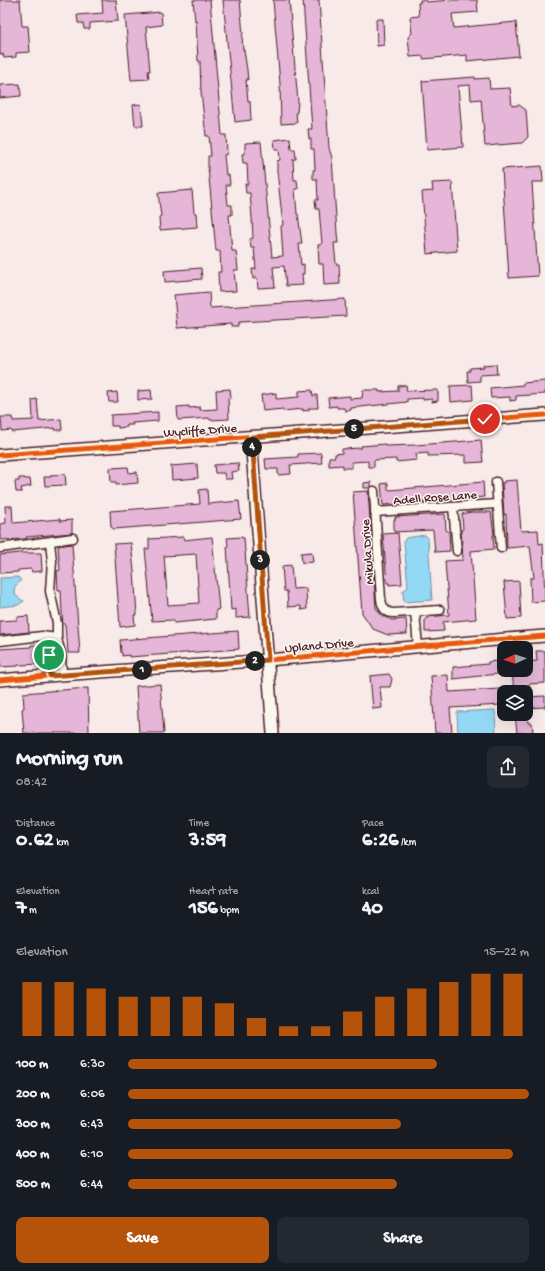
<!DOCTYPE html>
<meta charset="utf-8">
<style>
:root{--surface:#171b24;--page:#242831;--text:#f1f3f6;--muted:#9ea1a6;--accent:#b45309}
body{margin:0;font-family:"Gochi Hand",sans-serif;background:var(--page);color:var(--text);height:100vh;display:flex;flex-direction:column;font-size:15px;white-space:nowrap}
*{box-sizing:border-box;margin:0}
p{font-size:13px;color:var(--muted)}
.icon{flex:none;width:22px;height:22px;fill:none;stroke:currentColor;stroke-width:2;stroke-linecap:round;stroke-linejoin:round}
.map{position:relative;height:733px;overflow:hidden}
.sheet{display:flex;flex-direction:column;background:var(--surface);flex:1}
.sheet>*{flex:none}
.needle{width:26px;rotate:266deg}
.fabs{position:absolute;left:497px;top:641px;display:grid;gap:8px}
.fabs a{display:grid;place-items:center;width:36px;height:36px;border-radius:8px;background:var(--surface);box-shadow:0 4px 16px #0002;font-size:20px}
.pin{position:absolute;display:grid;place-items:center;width:34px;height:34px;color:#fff;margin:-17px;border:2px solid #fff;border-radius:50%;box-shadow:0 1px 4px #0007}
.km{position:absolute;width:20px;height:20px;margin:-10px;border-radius:50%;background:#222;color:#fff;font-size:11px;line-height:20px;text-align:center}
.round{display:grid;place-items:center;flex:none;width:42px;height:42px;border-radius:8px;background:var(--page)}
.headline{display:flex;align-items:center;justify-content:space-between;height:68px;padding:0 16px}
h1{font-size:22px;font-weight:700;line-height:30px}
.metrics{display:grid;grid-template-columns:repeat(3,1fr);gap:6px;height:68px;padding:4px 16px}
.metrics div{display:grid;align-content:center}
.metrics b{font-size:20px;font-weight:700}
.metrics small{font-size:11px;font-weight:400}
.metrics p{font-size:11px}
.chart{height:112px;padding:8px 16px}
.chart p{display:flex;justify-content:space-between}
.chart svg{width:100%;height:72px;margin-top:4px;stroke:var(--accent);stroke-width:6}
.action{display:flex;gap:8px;margin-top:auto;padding:8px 16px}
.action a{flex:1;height:46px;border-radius:8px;background:var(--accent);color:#fff;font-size:16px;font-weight:700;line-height:46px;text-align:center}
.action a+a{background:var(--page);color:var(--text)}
ul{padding:0 16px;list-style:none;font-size:13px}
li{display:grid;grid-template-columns:64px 48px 1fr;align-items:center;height:30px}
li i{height:10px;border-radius:5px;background:var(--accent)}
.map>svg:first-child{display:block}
.water{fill:#93d9f5;stroke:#768fa4}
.building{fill:#e5b6d8;stroke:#4a1f2b;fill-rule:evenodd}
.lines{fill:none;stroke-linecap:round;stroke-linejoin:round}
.street-casing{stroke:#4a1f2b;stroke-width:11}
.secondary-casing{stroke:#4a1f2b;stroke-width:14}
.street{stroke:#fbf7ec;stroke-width:8}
.secondary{stroke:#fbf7ec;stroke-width:11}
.cycleway-casing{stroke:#fbf7ec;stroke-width:8}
.cycleway{stroke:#e8590c;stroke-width:5}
.route-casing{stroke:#fff;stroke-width:8}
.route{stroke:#b45309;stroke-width:5}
.labels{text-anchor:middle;stroke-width:3;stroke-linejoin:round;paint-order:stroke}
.street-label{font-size:13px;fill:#4a1f2b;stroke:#fbf7ec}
</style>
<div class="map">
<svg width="545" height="733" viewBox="0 0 545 733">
<rect width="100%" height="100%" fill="#f7eae8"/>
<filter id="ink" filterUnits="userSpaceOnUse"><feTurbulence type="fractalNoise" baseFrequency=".025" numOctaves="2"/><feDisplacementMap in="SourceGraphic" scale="8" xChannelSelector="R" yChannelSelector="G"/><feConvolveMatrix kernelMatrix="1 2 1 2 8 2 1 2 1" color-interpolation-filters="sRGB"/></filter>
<g filter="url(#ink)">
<!-- water -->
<g class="water">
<path d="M425 535 428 538 432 600 404 602 403 591 408 587 404 541 406 538Z"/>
<path d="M18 577 21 581 15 586C13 594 17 598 24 601L18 605 0 607V578Z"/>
<path d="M495 710 496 733H458L457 712Z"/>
</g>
<!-- building -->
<g class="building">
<path d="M0 0H20L22 26H28L30 52 16 53V57L4 58 3 54H0Z"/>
<path d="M102 0H116L118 21 90 23V29H84L83 23H78L77 15 103 13Z"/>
<path d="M193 0H210L222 135H226L227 154 224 155 226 175H229L230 185H226L228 205H232V215H229L232 251H236L237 260 238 270H234L236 291 219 292 218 272H221L220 251H216L208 167V156H211L209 136H206L201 92 200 61H198L196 20 195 21Z"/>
<path d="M223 0H240L243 35 242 36 243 50H244L247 70 248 80H246L248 101H250L251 120 235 122Z"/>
<path d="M273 0H289L298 102 297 112H296L297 123 281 124 280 84Z"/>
<path d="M303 0H319L329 148 332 158 337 233 338 243H334L336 264H339L340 284 324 285 323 264H319L318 245 322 244 319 209H316L315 200H318L317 179H313V170H315L314 149H311V139H309L308 129H312Z"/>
<path d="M420 0H426V2L451 0H477L478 12 452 14 454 28 516 22 519 56 467 61V55L423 59V56L410 57 408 37 412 33 410 17 419 16 418 3H420Z"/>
<path d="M161 12 162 25 146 27 150 71H148L149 79 131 80 125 15Z"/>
<path d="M376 19H383L384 45 377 46Z"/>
<path d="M475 77V79L489 78 490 89 510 88 512 106 519 105 526 110 528 137 522 143 485 146 481 99 471 100 470 85 458 86 463 147 427 150 422 81Z"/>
<path d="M20 84 21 96 0 98V85Z"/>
<path d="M141 104 143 126H135L133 105Z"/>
<path d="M290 138 291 149H295L296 159H293L294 180H297L298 189H295L297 214H298L302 244H299L301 265 304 264V274H302L303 285 286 286 284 266 273 267 275 287 258 288 257 278 253 279 252 269H256L254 248H251L250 239 253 238 252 218 250 193H246L245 184H248L247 163H243L242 154H245V143L261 142 272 257 283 256 281 226 283 225 277 171V161L280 160 279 149H275L274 140Z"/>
<path d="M542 166 543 182H532L538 276 509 278 502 169Z"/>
<path d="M452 182 457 251 427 254 422 192 433 191 432 183Z"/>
<path d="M192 190 194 213H196L197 227 160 230 159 217 161 216 158 193Z"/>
<path d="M201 268 202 279 165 282 164 271Z"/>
<path d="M209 292 210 308 345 299 346 316 240 322 238 323V327H231V324L177 328 174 295Z"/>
<path d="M496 364 497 374 480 375V381L468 382 467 371H470V368L484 367 483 365Z"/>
<path d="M545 381V394L516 396V400L510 401V397L491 398 490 388 523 385V383Z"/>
<path d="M406 385 407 391 438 390V401L432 402V399L423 400V398L407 399V402L351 408V410L345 411 344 408H337V406L329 407 328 398 350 396V399L362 398 363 390H379V392L398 391V386Z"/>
<path d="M472 385 473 400 451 402 450 386Z"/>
<path d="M230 389 231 398H228L229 419 210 420 209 418 178 420 177 407 189 406V408L200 407V410L217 409 216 390Z"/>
<path d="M151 390 152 399 138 400V391Z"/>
<path d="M312 390 313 396 317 395 318 408H309V410L303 411V409L283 411V409L263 411 261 395 276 393V399L299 397V391Z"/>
<path d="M117 392 118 402H109L108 393Z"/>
<path d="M37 399 39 421 61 419 62 430H55V428L12 432 11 430 2 431 1 417H12L13 421 33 420 32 400Z"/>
<path d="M158 412V421L132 423 133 425H127V427L118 428V426H111V415Z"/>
<path d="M481 440 483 462 466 463V455L428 456V453L416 454 417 460 396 462V459L374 460V467H368V461L352 462V468H343V465L329 466V457H335V454L342 453V449L361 448V446L385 444V446L416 445Z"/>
<path d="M321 453 322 463 290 465 291 474 278 475V469H266L265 459 298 457V454Z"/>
<path d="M238 463 239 471 231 472 232 479H225L224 473H215L214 465Z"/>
<path d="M197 464 198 478 172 480 171 466Z"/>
<path d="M128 467 129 473 137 472 138 483 116 485V482H111L110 468Z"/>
<path d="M65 474 66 485 45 486 44 477H51V475Z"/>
<path d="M19 478H25V479H30L31 486 21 488 22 492H16L15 481H19Z"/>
<path d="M517 480 521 531 538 530 539 544 543 543 545 601 531 602 530 578H534L530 546 507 548 506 514 504 515 502 483H504V481Z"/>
<path d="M371 482V486L370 488H364V483Z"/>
<path d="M483 482 484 497 432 502 383 505 381 484 388 483V489L390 490Z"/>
<path d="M207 489 208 504 239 501 241 519 114 529 111 527 110 511 200 504 199 490Z"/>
<path d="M368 491 376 608 382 616 392 620 406 619 407 634 388 635 373 629 362 613 353 492Z"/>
<path d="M5 506H12L13 523 60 519V521L72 520V533L26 537 27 539H24L0 540V524L6 523Z"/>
<path d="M471 512H491L494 535H493L494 549 471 551 476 619 443 622 444 631 425 632V619H427V617L449 615 445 561 463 560 461 530 463 529 462 514Z"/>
<path d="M445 514 446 530 449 532 450 551 435 552 433 530 394 532V519H396L395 517Z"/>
<path d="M398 533 402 584 389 585V583H387L383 534Z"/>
<path d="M183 537 184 540 212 537 219 609 216 610V619L174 623 173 620 152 621 145 549H149V539ZM196 554 199 603 168 605 164 556Z"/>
<path d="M242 537V538H244L250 617 236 618V609L231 610 227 546 228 545 227 538Z"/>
<path d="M131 543 134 571 137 615H134L135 625 120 627 114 544Z"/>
<path d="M72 544 80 653H68L67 638H66L65 624H63L62 613 61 590H58L57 571 60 570 58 546Z"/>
<path d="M312 552 313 562 302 563 301 553Z"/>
<path d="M19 553H41L42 571 32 572 31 569 18 570V572L0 573V555Z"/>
<path d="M291 565 293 589 306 588 307 609 301 610V606L288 607 287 591H284L282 566Z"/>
<path d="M519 581 521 618 507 619 504 582Z"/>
<path d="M28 616 29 632 0 635V621L17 620V617Z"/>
<path d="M238 631 239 649 129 657V655L122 656V653H121L120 640Z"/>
<path d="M31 645H41L44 664 18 665V666L0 667V649L31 647Z"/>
<path d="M536 651H545V683L529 684 530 692H514L512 670H526V662L537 661Z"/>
<path d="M497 661 498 674 453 679V667L488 664V662Z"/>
<path d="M389 674 392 679 390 687H380L382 708 373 709 370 676Z"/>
<path d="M448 675 449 692 500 689 501 705 450 708 452 733H435L431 676Z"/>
<path d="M160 684 164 733H139L136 686Z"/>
<path d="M88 688 89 733H24L22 709 24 708 23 693Z"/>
<path d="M545 696V707L526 708V697Z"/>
<path d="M515 714H527L528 723H532L533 732 517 733Z"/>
</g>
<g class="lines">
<!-- street casing -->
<g class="street-casing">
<g id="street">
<path d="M496 482 501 548"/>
<path d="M374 491 381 599C382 607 385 613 394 613L440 610"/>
<path d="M453 507 457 551"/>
<path d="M375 512 497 504"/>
<path d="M50 542 52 561 50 591 57 623V638L61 654 62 675"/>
<path d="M0 548 73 538"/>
<path d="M415 612 418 647"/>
<path d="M0 641 42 636 57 638"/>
<path d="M50 676 49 655 57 638"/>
</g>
</g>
<!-- secondary casing -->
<g class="secondary-casing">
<g id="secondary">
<path d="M251 437 273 733"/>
<path d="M0 455 545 415"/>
<path d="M0 680C89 672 179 667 268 660 360 652 453 643 545 636"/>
</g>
</g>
<!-- street -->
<use href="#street" class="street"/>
<!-- secondary -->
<use href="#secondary" class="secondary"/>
<!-- cycleway casing -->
<g class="cycleway-casing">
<g id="cycleway">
<path d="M0 455 545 415"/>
<path d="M0 680C89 672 179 667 268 660 360 652 453 643 545 636"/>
</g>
</g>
<!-- cycleway -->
<use href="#cycleway" class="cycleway"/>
</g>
</g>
<g class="lines" filter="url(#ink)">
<!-- route casing -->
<g class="route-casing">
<path id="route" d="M49 655 50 676 268 660 252 437 485 419"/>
</g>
<!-- route -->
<use href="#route" class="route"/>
</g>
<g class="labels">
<!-- street labels -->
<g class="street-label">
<text transform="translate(200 429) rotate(-4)" y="5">Wycliffe Drive</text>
<text transform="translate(435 496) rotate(-4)" y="5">Adell Rose Lane</text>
<text transform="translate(366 552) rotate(-94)" y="5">Mikula Drive</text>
<text transform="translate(319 644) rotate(-5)" y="5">Upland Drive</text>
</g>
</g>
</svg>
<div class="fabs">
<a><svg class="needle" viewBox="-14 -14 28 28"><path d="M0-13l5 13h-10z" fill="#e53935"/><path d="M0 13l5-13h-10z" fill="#9ea1a6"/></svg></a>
<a><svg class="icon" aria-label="layers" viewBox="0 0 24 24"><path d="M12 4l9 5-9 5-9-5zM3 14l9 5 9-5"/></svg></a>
</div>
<div class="pin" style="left:49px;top:655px;background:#1e9e55"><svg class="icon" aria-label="arrive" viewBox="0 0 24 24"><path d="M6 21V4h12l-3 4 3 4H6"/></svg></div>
<div class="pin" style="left:485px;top:419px;background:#d93025"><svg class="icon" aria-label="check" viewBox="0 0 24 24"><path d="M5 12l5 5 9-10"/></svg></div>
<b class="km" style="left:142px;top:670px">1</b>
<b class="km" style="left:255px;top:661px">2</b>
<b class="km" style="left:260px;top:560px">3</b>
<b class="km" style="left:252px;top:447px">4</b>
<b class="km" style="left:354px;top:429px">5</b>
</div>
<section class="sheet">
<div class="headline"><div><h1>Morning run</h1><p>08:42</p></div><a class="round"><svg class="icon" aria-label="share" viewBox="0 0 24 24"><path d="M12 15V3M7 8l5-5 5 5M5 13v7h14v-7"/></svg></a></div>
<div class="metrics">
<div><p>Distance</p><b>0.62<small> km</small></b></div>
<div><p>Time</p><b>3:59</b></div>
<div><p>Pace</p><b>6:26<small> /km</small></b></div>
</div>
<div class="metrics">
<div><p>Elevation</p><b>7<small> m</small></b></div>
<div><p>Heart rate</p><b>156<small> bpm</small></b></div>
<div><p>kcal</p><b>40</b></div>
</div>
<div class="chart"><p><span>Elevation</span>15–22 m</p>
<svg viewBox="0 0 160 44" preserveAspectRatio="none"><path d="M5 44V11M15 44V11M25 44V15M35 44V20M45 44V20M55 44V20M65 44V24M75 44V33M85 44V38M95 44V38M105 44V29M115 44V20M125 44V15M135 44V11M145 44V6M155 44V6"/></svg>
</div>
<ul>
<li><b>100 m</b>6:30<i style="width:77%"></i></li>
<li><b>200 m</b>6:06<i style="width:100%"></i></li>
<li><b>300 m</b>6:43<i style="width:68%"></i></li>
<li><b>400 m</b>6:10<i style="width:96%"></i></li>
<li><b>500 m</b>6:44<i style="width:67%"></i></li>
</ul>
<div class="action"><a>Save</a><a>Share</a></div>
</section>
